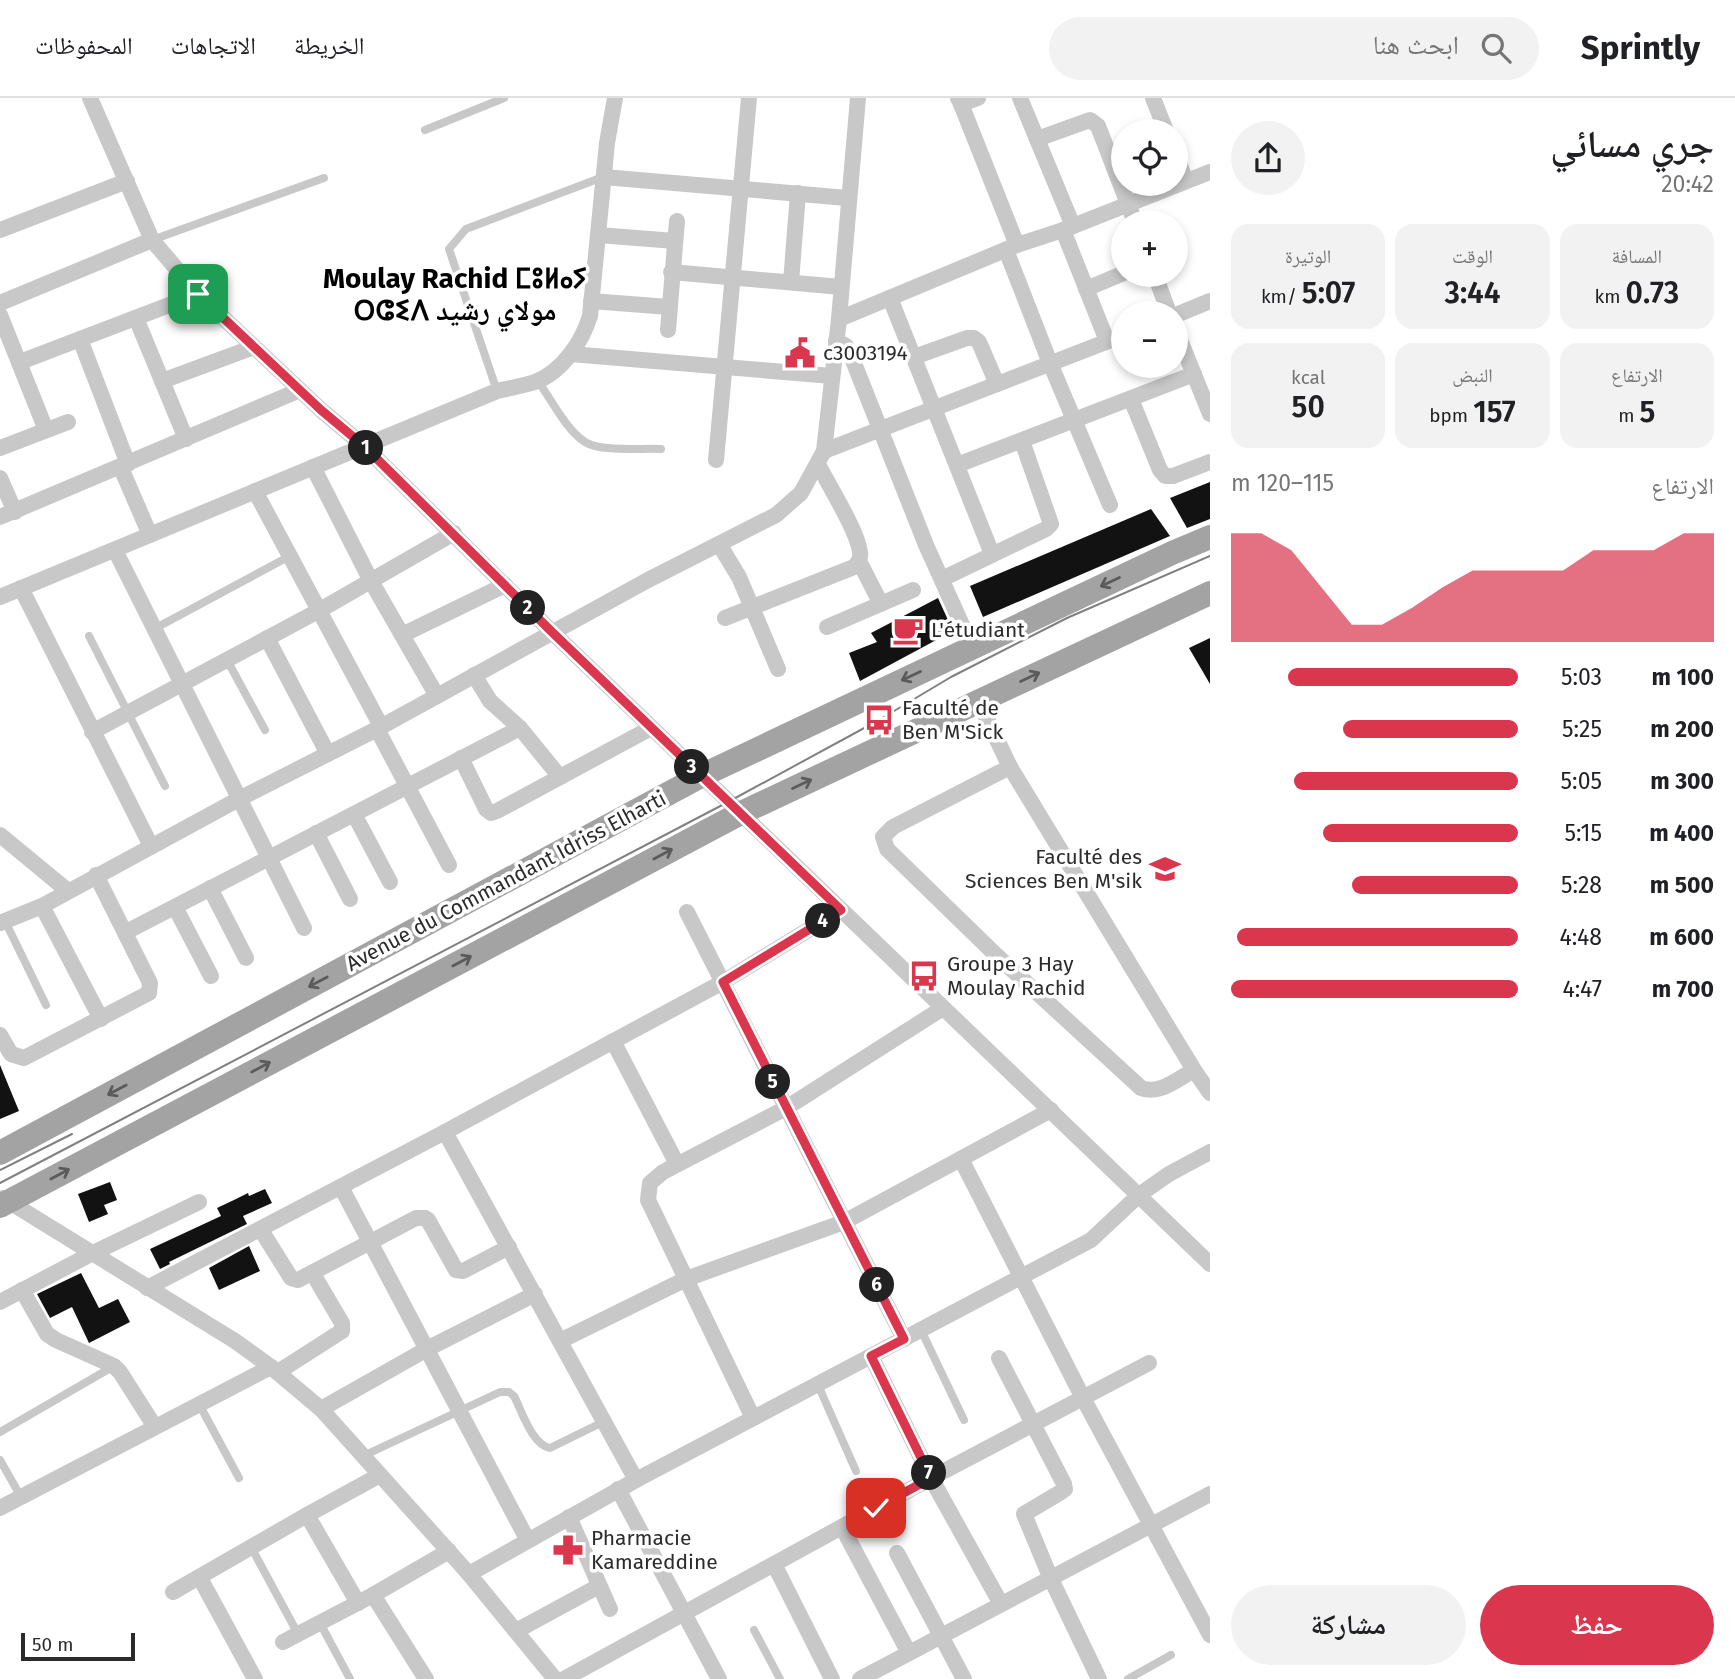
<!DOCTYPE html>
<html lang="ar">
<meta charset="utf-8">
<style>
:root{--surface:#fff;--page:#f2f2f2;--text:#202124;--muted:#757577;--line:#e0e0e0;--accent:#da364e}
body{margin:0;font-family:"Fira Sans","Noto Naskh Arabic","Noto Sans Tifinagh",sans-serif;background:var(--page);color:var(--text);direction:rtl;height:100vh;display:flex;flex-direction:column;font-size:26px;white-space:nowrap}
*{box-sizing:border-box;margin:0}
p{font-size:23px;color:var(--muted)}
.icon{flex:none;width:38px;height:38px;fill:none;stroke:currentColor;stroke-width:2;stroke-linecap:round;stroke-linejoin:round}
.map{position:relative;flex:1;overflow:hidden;direction:ltr}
.side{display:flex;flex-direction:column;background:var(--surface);width:525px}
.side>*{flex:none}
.buttons{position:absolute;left:1111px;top:21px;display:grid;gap:14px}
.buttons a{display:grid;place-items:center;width:77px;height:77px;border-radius:50%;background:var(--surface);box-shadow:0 4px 10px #0003;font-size:35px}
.scale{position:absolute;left:21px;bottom:18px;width:114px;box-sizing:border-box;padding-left:7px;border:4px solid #2b2b2b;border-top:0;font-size:19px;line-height:24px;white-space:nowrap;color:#2b2b2b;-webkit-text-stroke:5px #fff;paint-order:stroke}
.pin{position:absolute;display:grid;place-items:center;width:60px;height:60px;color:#fff;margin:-30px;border-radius:14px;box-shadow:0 4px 10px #0006}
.km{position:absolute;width:35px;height:35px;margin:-18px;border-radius:50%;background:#222;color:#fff;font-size:19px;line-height:35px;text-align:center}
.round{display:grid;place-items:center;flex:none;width:74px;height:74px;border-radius:37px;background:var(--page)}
.overview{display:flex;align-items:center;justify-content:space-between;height:119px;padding:0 21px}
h1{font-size:38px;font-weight:600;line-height:52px}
.metrics{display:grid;grid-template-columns:repeat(3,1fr);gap:10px;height:119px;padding:7px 21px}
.metrics div{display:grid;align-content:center;border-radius:18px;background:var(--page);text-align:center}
.metrics b{font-size:30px;font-weight:600}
.metrics small{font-size:19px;font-weight:400}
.metrics p{font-size:19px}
.chart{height:196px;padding:14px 21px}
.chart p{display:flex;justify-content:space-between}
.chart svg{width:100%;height:126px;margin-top:7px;fill:var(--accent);opacity:.7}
.cta{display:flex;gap:14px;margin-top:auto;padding:14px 21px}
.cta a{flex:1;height:80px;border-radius:42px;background:var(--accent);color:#fff;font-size:28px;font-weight:600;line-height:80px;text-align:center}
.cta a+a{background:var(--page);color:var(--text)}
ul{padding:0 21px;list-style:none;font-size:23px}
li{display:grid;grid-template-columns:112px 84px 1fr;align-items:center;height:52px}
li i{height:18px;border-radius:9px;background:var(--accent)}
header{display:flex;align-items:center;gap:42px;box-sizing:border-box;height:98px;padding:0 35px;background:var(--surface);border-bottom:2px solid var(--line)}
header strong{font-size:33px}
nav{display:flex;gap:38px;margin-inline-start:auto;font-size:24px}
.search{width:490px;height:63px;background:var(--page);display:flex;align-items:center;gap:18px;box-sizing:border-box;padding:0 24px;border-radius:38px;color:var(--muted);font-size:26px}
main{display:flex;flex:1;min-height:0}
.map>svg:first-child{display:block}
.building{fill:#121212}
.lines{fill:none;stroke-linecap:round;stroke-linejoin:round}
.service{stroke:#c8c8c8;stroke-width:8}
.minor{stroke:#c8c8c8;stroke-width:16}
.primary{stroke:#a3a3a3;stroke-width:24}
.tram{stroke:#808080;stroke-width:2}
.oneway{stroke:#5b5b5b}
.route-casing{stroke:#fff;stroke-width:14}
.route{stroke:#da364e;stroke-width:9}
.labels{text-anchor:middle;stroke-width:7;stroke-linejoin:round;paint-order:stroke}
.poi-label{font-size:21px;fill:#2b2b2b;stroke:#fff;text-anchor:start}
.street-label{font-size:21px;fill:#2b2b2b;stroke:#fff}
.district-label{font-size:28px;font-weight:bold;fill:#000;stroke:#fff}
</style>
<header>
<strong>Sprintly</strong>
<div class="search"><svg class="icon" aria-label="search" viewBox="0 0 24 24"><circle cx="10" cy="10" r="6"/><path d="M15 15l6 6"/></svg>ابحث هنا</div>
<nav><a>الخريطة</a><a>الاتجاهات</a><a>المحفوظات</a></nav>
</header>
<main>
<section class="side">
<div class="overview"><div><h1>جري مسائي</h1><p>20:42</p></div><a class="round"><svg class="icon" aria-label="share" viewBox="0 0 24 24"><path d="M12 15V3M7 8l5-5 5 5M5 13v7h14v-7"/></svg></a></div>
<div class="metrics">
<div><p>المسافة</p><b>0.73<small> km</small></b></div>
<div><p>الوقت</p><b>3:44</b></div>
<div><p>الوتيرة</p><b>5:07<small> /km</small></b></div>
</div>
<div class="metrics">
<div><p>الارتفاع</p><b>5<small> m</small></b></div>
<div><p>النبض</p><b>157<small> bpm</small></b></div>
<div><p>kcal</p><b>50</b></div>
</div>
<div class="chart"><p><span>الارتفاع</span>115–120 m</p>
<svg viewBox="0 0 160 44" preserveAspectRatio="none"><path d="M0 44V6L10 6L20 12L30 25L40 38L50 38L60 32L70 25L80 19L90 19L100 19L110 19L120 12L130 12L140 12L150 6L160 6V44z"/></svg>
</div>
<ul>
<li><b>100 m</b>5:03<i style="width:80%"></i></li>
<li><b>200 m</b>5:25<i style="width:61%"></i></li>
<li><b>300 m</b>5:05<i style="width:78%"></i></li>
<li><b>400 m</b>5:15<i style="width:68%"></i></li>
<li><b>500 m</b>5:28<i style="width:58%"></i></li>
<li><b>600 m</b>4:48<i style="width:98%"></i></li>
<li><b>700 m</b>4:47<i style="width:100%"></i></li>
</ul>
<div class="cta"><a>حفظ</a><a>مشاركة</a></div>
</section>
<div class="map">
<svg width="1210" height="1581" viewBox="0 0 1210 1581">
<rect width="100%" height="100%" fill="#fff"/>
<!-- building -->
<g class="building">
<path d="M1210 384V421L1187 430 1170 400Z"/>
<path d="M1151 411 1170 438 983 519 970 488Z"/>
<path d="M938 500 953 533 860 583 849 555 877 544 871 535Z"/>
<path d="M1210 540V586L1189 550Z"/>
<path d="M0 967 19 1013 0 1021Z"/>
<path d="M110 1084 117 1102 104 1107 108 1116 89 1124 78 1096Z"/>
<path d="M265 1091 272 1105 243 1118 247 1126 169 1164 170 1166 160 1171 150 1151 221 1118 217 1110 236 1101 248 1095 249 1098Z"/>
<path d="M249 1148 260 1173 219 1192 209 1170Z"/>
<path d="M81 1175 99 1210 118 1201 130 1224 89 1245 72 1209 50 1220 37 1196Z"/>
</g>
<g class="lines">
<!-- service -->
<g class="service">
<path d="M425 32 504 0"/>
<path d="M152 142 324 80"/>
<path d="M538 283C550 300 567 333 585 344 601 354 641 350 661 351"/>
<path d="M497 293 449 151 466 131 603 79"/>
<path d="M154 531 290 458"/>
<path d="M89 538 165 688"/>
<path d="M227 562 265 632"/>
<path d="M5 823 46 907"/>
<path d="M921 1232 964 1322"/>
<path d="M818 1287 856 1373"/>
<path d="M199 1306 239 1380"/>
<path d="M0 1334 114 1268"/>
<path d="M363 1358 500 1294H509L514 1298C522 1313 532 1347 550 1350L603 1324"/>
<path d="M0 1362 21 1399"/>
<path d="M251 1449 298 1536"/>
<path d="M320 1525 350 1581"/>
<path d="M754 1532 780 1581"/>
<path d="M1128 1581 1171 1557"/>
</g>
<!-- minor -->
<g class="minor">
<path d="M90 0 152 142 198 196 321 312 364 348 552 534 1210 1166"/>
<path d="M958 0 961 6 978 0"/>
<path d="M1020 0 1073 128"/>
<path d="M1153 0 1166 33"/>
<path d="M961 6 1017 147"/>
<path d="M1037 41 1090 22 1098 28 1135 124"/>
<path d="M1176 57 1186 83"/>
<path d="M604 79 847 100"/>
<path d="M0 132 127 83"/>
<path d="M1063 132 1107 243"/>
<path d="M598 137 675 143"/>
<path d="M1006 152 1050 265 1110 407"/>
<path d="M671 174 841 189"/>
<path d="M1155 177 1169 215"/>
<path d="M791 184 798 95"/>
<path d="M1086 191 1124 175"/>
<path d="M890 200 992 456"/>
<path d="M591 203 669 209"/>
<path d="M0 205 152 142"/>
<path d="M0 217 46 332"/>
<path d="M1176 217 1210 203"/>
<path d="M136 220 186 341"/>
<path d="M839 221 1017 147 1063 132 1210 74"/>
<path d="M668 232 677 123"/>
<path d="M1176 232 1210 316"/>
<path d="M80 241 128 366"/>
<path d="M836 243 846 248 850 255 926 447 972 549"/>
<path d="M571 256 832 278"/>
<path d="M914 259 967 240H974L979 244 997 286"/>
<path d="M20 264 198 196"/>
<path d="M162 283 254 249"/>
<path d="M1131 301 1160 372 1165 378H1173L1210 364"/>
<path d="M0 350 68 324"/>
<path d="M824 353 1124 237"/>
<path d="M716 362 749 0"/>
<path d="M957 367 1194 276"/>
<path d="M313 369 371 483 437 598"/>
<path d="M121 370 150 437"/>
<path d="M0 380 15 414"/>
<path d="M255 393 381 628"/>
<path d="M0 419 300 292"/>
<path d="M719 446 739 479 778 571"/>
<path d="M115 452 304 830"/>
<path d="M859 463 881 506"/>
<path d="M942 481 1046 431 1051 426 1022 343"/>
<path d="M21 490 151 748"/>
<path d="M0 499 497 293C510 290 523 288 535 284 562 274 582 244 590 218L607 45 615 0"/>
<path d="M725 520 854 469C859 464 861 460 860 454 857 432 829 388 818 366"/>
<path d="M827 529 913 492"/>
<path d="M402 537 505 487"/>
<path d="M267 540 328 656"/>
<path d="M474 577 490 603 520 630 560 679"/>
<path d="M979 604 1010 669 1194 972 1210 995"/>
<path d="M377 631 449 767"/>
<path d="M92 634 320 512 454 435"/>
<path d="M461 660 486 711 491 715 497 713 651 630"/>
<path d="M1010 669 893 729 883 739 887 751 996 857 1141 990C1160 997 1178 981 1194 972"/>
<path d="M354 716 390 784"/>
<path d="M316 735 350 801"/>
<path d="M0 737 68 793"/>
<path d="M210 790 246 860"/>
<path d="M42 808 101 921"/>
<path d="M175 809 211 878"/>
<path d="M687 814 904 1241"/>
<path d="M0 825 42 808 239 701 377 631 648 482 776 417 801 395 824 353 839 221 858 0"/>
<path d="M126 834 520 630"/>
<path d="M0 937 11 956 24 960 149 895 150 885 96 777"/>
<path d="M613 943 677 1066"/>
<path d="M445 1034 636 1382"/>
<path d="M961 1061 1083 1300 1210 1537"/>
<path d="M341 1089 527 1441"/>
<path d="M3 1100 235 1243 271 1269 321 1311 469 1476 555 1581"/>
<path d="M261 1132 291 1180 298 1182 416 1120H425L428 1122 456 1172 463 1173 509 1149"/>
<path d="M147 1190 445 1034 723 884 841 812"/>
<path d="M22 1192 47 1236 56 1242 114 1268 120 1274 155 1329"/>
<path d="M0 1204 91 1156 199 1104"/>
<path d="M560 1243 686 1181 844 1124 1051 1012"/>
<path d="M871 1258 931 1380 1001 1506"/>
<path d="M999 1260 1064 1386 1065 1391 1061 1394 1024 1416 1051 1481 1099 1581"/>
<path d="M278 1274 342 1233V1225L313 1176"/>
<path d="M321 1311 427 1251 535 1196"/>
<path d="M753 1320 648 1102 650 1085 663 1074 786 1010 943 910"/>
<path d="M618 1391 719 1581"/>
<path d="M0 1410 271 1269"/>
<path d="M307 1417 358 1505"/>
<path d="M569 1419 610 1511"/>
<path d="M842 1429 909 1555"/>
<path d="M897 1455 964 1581"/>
<path d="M774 1466 832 1581"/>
<path d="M469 1476 636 1382 1091 1142 1139 1097 1169 1076 1210 1054"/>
<path d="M200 1480 255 1581"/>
<path d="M173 1494 307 1417 380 1377"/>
<path d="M373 1497 426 1581"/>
<path d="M516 1533 599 1488"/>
<path d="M283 1544 373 1497 449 1453"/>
<path d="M564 1581 931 1380 1149 1265"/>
<path d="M860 1581 1210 1396"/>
</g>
<!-- primary -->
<g class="primary">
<path d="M0 1055 701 678 1172 455 1210 439"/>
<path d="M0 1108 741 715 1210 495"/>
</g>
<!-- tram -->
<g class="tram">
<path d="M0 1072 72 1036"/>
<path d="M0 1085 728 704 879 622 951 579 1067 520 1210 458"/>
</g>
</g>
<!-- one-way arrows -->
<defs><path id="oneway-shaft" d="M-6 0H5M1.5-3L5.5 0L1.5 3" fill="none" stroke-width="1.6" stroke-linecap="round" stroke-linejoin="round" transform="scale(1.75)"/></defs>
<g class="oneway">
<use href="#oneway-shaft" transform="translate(1110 484) rotate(155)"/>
<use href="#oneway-shaft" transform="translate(911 578) rotate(155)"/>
<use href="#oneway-shaft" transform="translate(1030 579) rotate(-25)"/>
<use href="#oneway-shaft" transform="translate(802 686) rotate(-25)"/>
<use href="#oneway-shaft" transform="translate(663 756) rotate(-28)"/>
<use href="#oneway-shaft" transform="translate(462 863) rotate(-28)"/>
<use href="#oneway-shaft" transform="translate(318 884) rotate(152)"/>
<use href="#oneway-shaft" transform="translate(261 969) rotate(-28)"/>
<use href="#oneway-shaft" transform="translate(117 992) rotate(152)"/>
<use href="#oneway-shaft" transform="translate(60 1076) rotate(-28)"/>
</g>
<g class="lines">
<!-- route casing -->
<g class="route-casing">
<path id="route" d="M198 196 321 312 364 348 552 534 841 812 723 884 904 1241 871 1258 931 1380 876 1410"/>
</g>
<!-- route -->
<use href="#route" class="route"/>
</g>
<!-- icons -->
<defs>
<g id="civic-bare" transform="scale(2.415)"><path d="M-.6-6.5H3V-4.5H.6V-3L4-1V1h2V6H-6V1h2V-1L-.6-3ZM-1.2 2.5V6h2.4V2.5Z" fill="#da364e" stroke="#fff" stroke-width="2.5" paint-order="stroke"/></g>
<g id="cafe-bare" transform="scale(2.415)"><path d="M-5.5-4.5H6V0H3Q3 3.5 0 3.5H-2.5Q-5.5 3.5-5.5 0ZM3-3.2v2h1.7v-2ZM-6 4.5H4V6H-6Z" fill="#da364e" stroke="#fff" stroke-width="2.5" paint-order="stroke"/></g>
<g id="bus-bare" transform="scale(2.415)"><path d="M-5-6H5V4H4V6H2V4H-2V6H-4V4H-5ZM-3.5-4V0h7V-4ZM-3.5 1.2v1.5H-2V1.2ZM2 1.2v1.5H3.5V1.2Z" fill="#da364e" stroke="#fff" stroke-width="2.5" paint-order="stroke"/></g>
<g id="university-bare" transform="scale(2.415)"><path d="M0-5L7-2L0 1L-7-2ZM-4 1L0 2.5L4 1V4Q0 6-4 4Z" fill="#da364e" stroke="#fff" stroke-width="2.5" paint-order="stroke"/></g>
<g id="pharmacy-bare" transform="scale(2.415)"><path d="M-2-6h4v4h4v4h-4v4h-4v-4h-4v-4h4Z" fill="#da364e" stroke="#fff" stroke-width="2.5" paint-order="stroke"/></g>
</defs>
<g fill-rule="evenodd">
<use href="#civic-bare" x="800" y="255"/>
<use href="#cafe-bare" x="908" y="532"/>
<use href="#bus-bare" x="879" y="622"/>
<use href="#university-bare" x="1165" y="771"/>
<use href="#bus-bare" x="924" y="878"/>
<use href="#pharmacy-bare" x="568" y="1452"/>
</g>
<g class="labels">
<!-- poi labels -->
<g class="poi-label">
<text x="823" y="262">c3003194</text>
<text x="931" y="539">L'étudiant</text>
<text x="902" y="617">Faculté de<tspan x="902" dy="24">Ben M'Sick</tspan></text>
<text x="1142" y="766" text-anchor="end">Faculté des<tspan x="1142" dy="24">Sciences Ben M'sik</tspan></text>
<text x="947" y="873">Groupe 3 Hay<tspan x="947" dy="24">Moulay Rachid</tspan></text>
<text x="591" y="1447">Pharmacie<tspan x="591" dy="24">Kamareddine</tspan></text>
</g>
<!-- street labels -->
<g class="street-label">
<text transform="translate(506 783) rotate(-28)" y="7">Avenue du Commandant Idriss Elharti</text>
</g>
<!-- district labels -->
<g class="district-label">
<text x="455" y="190">Moulay Rachid ⵎⵓⵍⴰⵢ<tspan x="455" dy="32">ⵔⵛⵉⴷ مولاي رشيد</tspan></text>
</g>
</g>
</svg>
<div class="buttons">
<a><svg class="icon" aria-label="locate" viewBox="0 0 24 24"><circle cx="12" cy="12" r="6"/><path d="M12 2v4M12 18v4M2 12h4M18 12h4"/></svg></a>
<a>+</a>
<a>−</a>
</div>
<div class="scale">50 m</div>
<div class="pin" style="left:198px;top:196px;background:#1e9e55"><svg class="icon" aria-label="arrive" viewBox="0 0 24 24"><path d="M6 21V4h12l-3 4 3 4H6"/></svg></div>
<div class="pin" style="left:876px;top:1410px;background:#d93025"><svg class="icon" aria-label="check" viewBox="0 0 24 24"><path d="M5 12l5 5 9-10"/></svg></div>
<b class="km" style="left:366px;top:350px">1</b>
<b class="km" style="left:528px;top:510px">2</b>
<b class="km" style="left:692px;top:669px">3</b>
<b class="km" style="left:823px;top:823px">4</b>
<b class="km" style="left:773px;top:984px">5</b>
<b class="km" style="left:877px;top:1187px">6</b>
<b class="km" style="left:929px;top:1375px">7</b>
</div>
</main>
